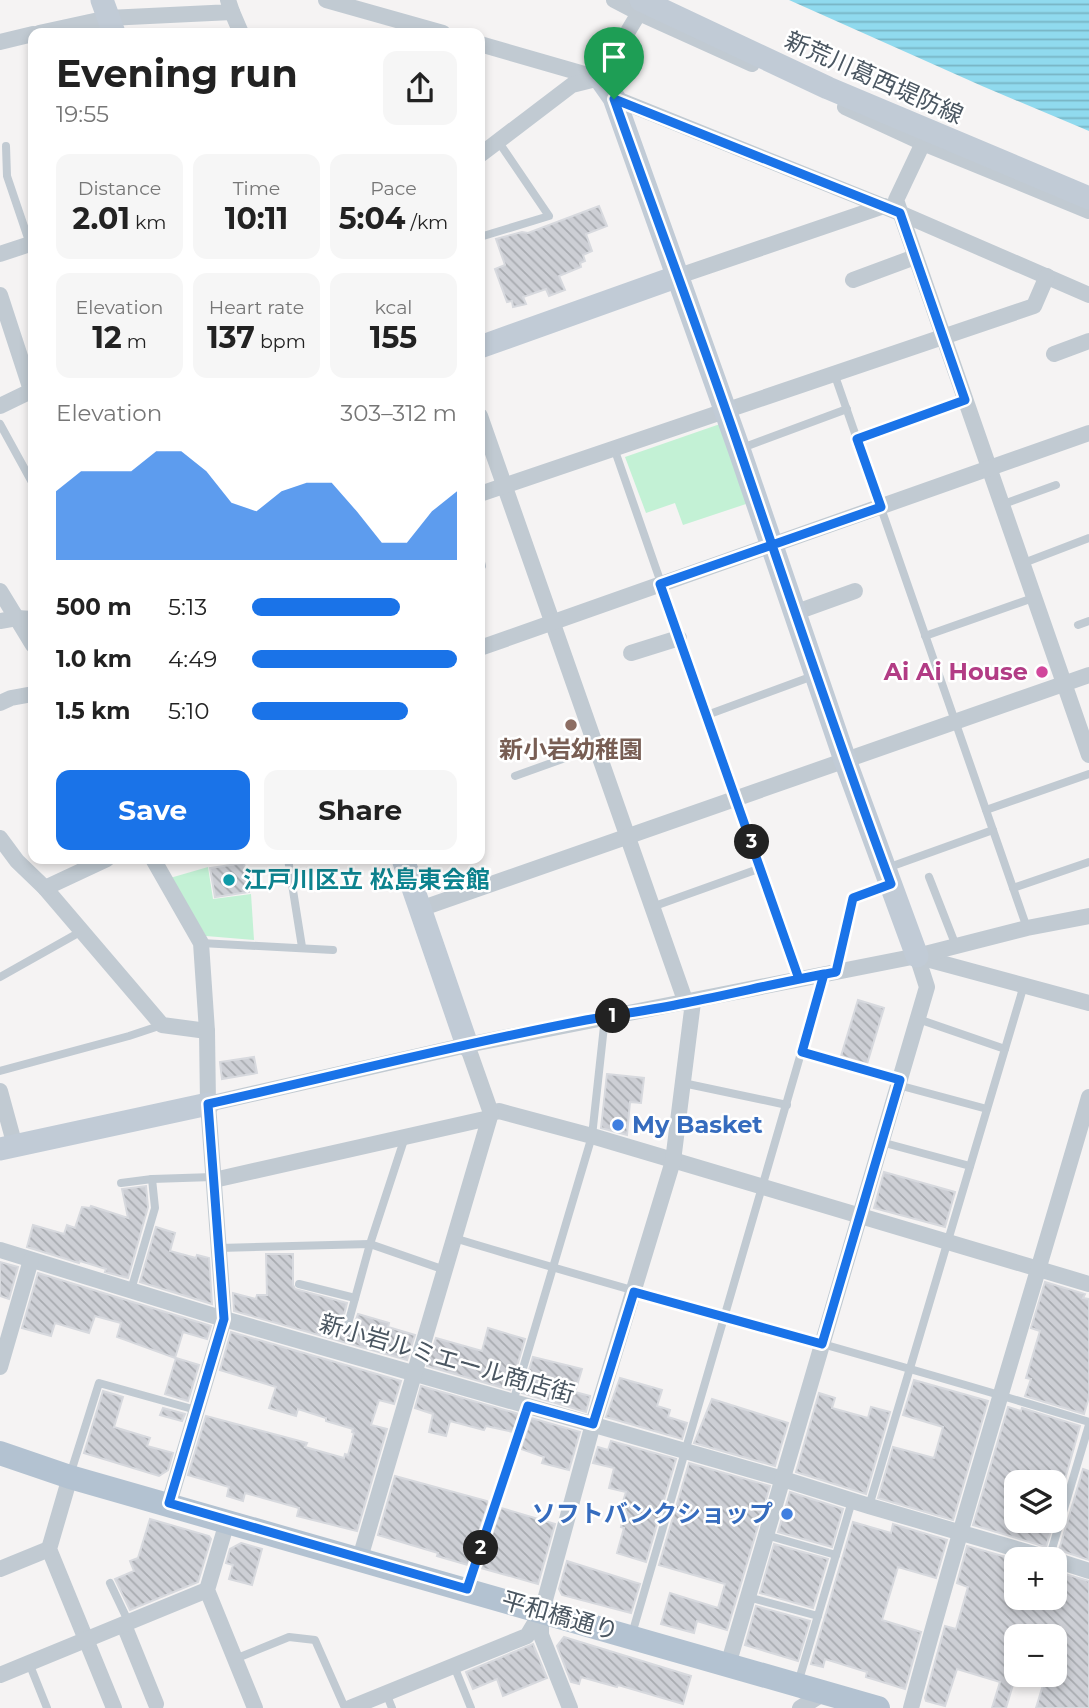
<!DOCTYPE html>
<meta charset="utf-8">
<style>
:root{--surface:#fff;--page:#f6f6f6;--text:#222;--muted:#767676;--accent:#1a73e8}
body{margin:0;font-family:Montserrat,"Noto Sans JP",sans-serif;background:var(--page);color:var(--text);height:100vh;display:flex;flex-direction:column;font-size:26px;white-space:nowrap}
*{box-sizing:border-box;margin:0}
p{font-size:23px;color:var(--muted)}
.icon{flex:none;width:38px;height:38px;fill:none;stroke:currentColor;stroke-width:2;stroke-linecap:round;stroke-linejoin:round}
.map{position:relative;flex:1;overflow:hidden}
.drawer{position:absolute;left:28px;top:28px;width:457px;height:836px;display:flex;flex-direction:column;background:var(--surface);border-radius:14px;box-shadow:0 4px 10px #0003}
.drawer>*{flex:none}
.tools{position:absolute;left:1004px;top:1470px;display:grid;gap:14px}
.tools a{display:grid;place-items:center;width:63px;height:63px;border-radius:14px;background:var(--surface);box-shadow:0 4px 10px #0003;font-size:35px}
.pin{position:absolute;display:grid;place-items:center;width:60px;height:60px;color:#fff;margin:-72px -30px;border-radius:50% 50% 50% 0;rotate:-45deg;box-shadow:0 0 7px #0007}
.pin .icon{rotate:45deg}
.km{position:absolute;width:35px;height:35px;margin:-18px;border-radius:50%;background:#222;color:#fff;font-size:19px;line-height:35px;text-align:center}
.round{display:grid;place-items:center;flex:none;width:74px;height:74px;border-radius:14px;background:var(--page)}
.summary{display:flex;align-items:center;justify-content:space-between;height:119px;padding:0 28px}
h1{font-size:38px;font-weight:700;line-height:52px}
.stats{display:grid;grid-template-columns:repeat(3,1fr);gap:10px;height:119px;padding:7px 28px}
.stats div{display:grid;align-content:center;border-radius:14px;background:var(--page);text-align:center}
.stats b{font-size:30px;font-weight:700}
.stats small{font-size:19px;font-weight:400}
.stats p{font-size:19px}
.chart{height:196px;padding:14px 28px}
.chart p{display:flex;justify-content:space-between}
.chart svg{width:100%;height:126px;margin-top:7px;fill:var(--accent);opacity:.7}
.cta{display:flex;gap:14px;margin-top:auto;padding:14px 28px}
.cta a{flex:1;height:80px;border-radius:14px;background:var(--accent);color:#fff;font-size:28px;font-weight:700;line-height:80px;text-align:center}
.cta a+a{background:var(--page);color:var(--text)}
ul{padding:0 28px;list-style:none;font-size:23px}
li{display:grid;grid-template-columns:112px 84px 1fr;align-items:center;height:52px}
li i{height:18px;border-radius:9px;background:var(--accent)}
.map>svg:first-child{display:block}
.park{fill:#c3f1d5}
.water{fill:url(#water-rules)}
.building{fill:url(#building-back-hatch);stroke:#d7d9de;stroke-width:2}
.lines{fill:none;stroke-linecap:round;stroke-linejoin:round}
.lane{stroke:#c1cad2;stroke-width:8}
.street{stroke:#c1cad2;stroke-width:16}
.secondary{stroke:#c1cbd6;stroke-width:23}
.primary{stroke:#b3c2d1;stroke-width:24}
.route-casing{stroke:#fff;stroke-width:14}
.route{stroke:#1a73e8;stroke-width:9}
.hotel-dot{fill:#d1479c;stroke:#fff;stroke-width:2.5}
.education-dot{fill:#8d6e63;stroke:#fff;stroke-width:2.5}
.culture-dot{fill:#0f9aa8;stroke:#fff;stroke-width:2.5}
.shop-dot{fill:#3f7fe0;stroke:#fff;stroke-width:2.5}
.labels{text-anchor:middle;stroke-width:5;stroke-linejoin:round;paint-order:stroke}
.street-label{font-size:24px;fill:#4a5661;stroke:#fff}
.hotel-label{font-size:24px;font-weight:bold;fill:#b23c85;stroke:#fff;text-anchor:end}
.education-label{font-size:24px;font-weight:bold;fill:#785e54;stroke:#fff}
.culture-label{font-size:24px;font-weight:bold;fill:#0d838f;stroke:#fff;text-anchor:start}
.shop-label{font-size:24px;font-weight:bold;fill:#366cbe;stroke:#fff;text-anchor:start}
</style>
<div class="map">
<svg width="1089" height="1708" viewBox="0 0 1089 1708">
<defs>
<pattern id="water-rules" width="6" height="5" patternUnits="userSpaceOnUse" patternTransform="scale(1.75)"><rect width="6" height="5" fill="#90daee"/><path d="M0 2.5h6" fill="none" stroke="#78b4c4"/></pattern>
<pattern id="building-back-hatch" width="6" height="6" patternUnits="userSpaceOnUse" patternTransform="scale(1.75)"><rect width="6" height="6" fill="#cdcfd5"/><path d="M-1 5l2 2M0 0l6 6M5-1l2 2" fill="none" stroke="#a8abb0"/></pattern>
</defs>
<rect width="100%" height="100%" fill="#f5f3f3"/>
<!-- park -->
<g class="park">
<path d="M720 424 749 503 683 525 675 503 646 513 625 457Z"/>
<path d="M208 867 213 899 251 894 254 940 206 936 170 878Z"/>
</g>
<!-- water -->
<path class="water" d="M789 0H1089V131L982 86Z"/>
<!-- building -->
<g class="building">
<path d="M599 206 607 226 586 234 592 251 583 255 585 261 580 263 581 267 559 276 565 290 549 296 546 289 523 297 526 304 513 307 512 301 507 302 495 269 505 265 496 239 522 232 528 233Z"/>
<path d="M244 863 249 892 215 897 210 868Z"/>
<path d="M858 1000 884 1008 867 1064 841 1056Z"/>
<path d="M254 1057 257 1073 222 1079 220 1062Z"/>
<path d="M607 1074 644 1078 641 1103 630 1102 627 1135 601 1128Z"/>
<path d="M884 1172 955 1192 945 1227 874 1208Z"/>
<path d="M146 1186 148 1207 128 1278 105 1272 106 1269 80 1261 79 1263 27 1247 33 1225 64 1234 67 1225 75 1228 82 1207 90 1208 91 1206 128 1218 122 1189Z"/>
<path d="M156 1227 175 1233 170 1251 196 1258 197 1255 209 1258 212 1304 140 1282Z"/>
<path d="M266 1254H293V1285L295 1289 347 1303 342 1323 346 1330 353 1328 358 1314 389 1323 388 1327 415 1335 407 1360 234 1311 233 1293 256 1299 257 1295H267Z"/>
<path d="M0 1262 18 1267 9 1299 0 1296Z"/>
<path d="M38 1273 211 1326 207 1339 183 1332 175 1358 117 1337 121 1323 95 1316 89 1333 55 1323 51 1336 22 1328Z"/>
<path d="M1045 1282 1085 1294 1083 1298 1089 1299V1397L1084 1414 1025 1396 1031 1379 1026 1378 1040 1331 1031 1328Z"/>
<path d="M488 1328 525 1339 510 1390 427 1366 436 1338 482 1351Z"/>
<path d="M231 1332 401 1381 394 1404 379 1400 371 1425 387 1429 357 1531 297 1516 299 1508 245 1493 243 1501 227 1496 229 1487 188 1475 206 1416 307 1443 305 1447 344 1458 345 1454 348 1455 354 1433 352 1432 353 1429 326 1421V1418L298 1409 296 1416 269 1408 276 1387 220 1370Z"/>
<path d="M533 1357 582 1369 575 1392 590 1396 586 1412 522 1393Z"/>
<path d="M176 1358 199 1365 188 1401 165 1394Z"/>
<path d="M620 1378 662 1390 657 1406 670 1410 668 1417 687 1423 682 1439 606 1417Z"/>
<path d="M914 1380 988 1401 953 1520 878 1498 893 1447 934 1458 943 1427 903 1415Z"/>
<path d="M421 1386 519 1414 513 1432 486 1426 484 1430 450 1421 446 1436 429 1432 433 1414 415 1408Z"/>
<path d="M103 1391 123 1397 114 1427 150 1438 147 1446 173 1453 168 1470 159 1476 84 1453Z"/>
<path d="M819 1393 835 1398 832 1408 868 1418 871 1407 890 1412 866 1494 796 1472Z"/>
<path d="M712 1399 788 1423 775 1466 694 1443Z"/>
<path d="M1008 1407 1021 1411 1022 1408 1080 1426 1055 1515V1482H1017V1521H1054L1046 1547 973 1525Z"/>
<path d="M163 1408 185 1414 182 1421 160 1415Z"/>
<path d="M531 1418 580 1432 569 1470 542 1463 544 1457 521 1449Z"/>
<path d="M611 1441 676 1459 646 1562 617 1553 624 1528 621 1527 626 1510 621 1508 626 1492 609 1488 614 1468 593 1463 598 1447 608 1450Z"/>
<path d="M689 1463 770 1486 727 1630 697 1621 694 1633 661 1624 670 1593 718 1608 725 1584 659 1565Z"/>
<path d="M1083 1469 1089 1471V1560L1059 1550Z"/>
<path d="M395 1476 487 1501 488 1504 468 1565 437 1556 438 1553 378 1535Z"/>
<path d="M790 1492 843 1509 832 1547 778 1532Z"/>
<path d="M501 1508 555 1524 538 1584 481 1568Z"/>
<path d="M150 1519 209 1536 211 1539 198 1582 130 1610 115 1579 134 1571 130 1561 138 1558Z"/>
<path d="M853 1522 891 1533 893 1524 947 1540 936 1578 898 1567 882 1620 921 1632 905 1689 866 1677 867 1672 825 1659 823 1667 811 1664Z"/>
<path d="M241 1543 262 1549 252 1585 229 1579 233 1565 226 1563 230 1549Z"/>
<path d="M774 1544 828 1559 813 1608 760 1593Z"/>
<path d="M967 1546 1017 1560V1598H1055V1571L1089 1581V1708H1036L1046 1675H1055V1636H1017V1671L1006 1708H992L1000 1682 957 1669 945 1706 926 1701 925 1698 945 1626 956 1629 968 1587 957 1583Z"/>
<path d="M567 1561 640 1584 631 1613 562 1595 559 1589Z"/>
<path d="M756 1606 810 1621 798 1661 745 1645Z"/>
<path d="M564 1637 691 1676 683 1704 618 1685 617 1687 581 1677 579 1684 571 1682 557 1646Z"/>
<path d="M533 1644 547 1678 503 1696 497 1679 473 1689 466 1672Z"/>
</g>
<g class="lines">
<!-- lane -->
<g class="lane">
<path d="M6 146 7 176 30 244"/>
<path d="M480 237 549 216 498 141"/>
<path d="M834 373 1027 928"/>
<path d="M0 424 33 484"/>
<path d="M857 439 965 399"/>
<path d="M614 448 799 979"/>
<path d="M742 448 847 409"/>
<path d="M1001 505 1056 485"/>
<path d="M480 558 482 566 480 567"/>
<path d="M1021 564 1089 538"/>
<path d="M1078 625 1089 621"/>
<path d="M925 636 1033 598"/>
<path d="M707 715 813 676"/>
<path d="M515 776 596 747"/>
<path d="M986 810 1089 774"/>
<path d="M288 859 302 947"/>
<path d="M887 868 993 830"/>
<path d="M929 877 956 946"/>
<path d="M1013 888 1089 862"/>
<path d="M652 907 761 868"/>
<path d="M201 943 333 950"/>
<path d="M836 971 853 898 888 885"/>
<path d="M0 977 80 932"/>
<path d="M918 1019 1005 1049"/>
<path d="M802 1052 900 1080"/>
<path d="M0 1071 129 1036 162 1025"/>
<path d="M683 1083 787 1105"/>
<path d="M898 1085 987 1109"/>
<path d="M881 1142 970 1166"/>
<path d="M121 1183 152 1179 213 1177"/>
<path d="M454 1238C665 1302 878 1357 1089 1422"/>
<path d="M219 1248 370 1244 445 1270"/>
<path d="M299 1284 355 1298"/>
<path d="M131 1290 155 1208 152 1179"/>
<path d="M348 1324 370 1244 405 1137"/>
<path d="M513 1402 592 1136 605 1017"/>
<path d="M70 1475 99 1383 196 1410"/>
<path d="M869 1506 1024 985"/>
<path d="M766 1535 836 1555"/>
<path d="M1049 1559 1089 1425"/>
<path d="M110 1583 129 1623"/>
<path d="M468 1586 528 1407"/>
<path d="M748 1597 818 1616"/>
<path d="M632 1634 824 974"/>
<path d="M235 1659 289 1637 315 1640 345 1708"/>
<path d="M29 1663 47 1708"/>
<path d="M454 1666 471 1708"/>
<path d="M798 1683 852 1501"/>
<path d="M386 1693 392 1708"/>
</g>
<!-- street -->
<g class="street">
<path d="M326 0 443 33"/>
<path d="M232 12 241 33"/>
<path d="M639 13 752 64"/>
<path d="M39 33 108 18 232 12 228 0"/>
<path d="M0 42 33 34"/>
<path d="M480 44 598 78"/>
<path d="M614 98 900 213 1089 295"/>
<path d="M845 107 923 143 1089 211"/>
<path d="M923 143 896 200 1089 755"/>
<path d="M480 155 572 85 600 78 639 13 614 0"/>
<path d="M0 254 33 243"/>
<path d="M676 277 884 206"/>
<path d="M853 280 915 257"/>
<path d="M0 295 31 390"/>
<path d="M1054 354 1089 341"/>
<path d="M0 406 33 390"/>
<path d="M480 416 686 1003"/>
<path d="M480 494 1034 306 1047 276"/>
<path d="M0 591 33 645"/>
<path d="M794 613 855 591"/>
<path d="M0 621 17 618 33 619"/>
<path d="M480 648 1089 433"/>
<path d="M631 653 679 638"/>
<path d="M0 703 11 698 33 694"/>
<path d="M0 838 17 861 45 888 162 1025 207 1031"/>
<path d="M153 859 201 943 207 1031 208 1104 224 1319 169 1503"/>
<path d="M45 888 107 859"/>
<path d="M420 909 1089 675"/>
<path d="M919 957 1089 1003"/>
<path d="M0 1091 15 1146"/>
<path d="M208 1104 467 1045 917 956 1027 928 1089 916"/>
<path d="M491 1113 499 1111 592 1136 1089 1284"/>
<path d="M214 1180 489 1118"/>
<path d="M0 1250 224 1319 783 1479 869 1506 1051 1559"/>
<path d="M0 1367 31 1260"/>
<path d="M70 1477 49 1549 114 1708"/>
<path d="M227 1522 207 1590 255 1708"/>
<path d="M360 1558 491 1113 467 1045"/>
<path d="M1055 1560 1089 1571"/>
<path d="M0 1569 49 1549"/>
<path d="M541 1617V1635L570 1708"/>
<path d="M124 1625 156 1704"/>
<path d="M728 1665 927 987 917 956"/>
<path d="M0 1675 207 1590"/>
<path d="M350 1708 527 1636 542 1611 593 1424 673 1161 693 1002"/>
<path d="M800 1708 824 1693"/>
<path d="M911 1708C966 1503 1030 1301 1089 1097"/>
</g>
<!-- secondary -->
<g class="secondary">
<path d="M102 0 114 33"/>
<path d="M641 0 828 88 1089 198"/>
<path d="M600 78 614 98 739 449 845 760 917 956"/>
<path d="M480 347 676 277"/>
<path d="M403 859 467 1045"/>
<path d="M0 1149 208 1104"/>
</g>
<!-- primary -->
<path class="primary" d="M0 1453 70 1477 878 1708"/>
</g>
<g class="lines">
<!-- route casing -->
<g class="route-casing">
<path id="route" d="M614 99C655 215 699 331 739 448 789 594 837 740 891 884L853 898 836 972C786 981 736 993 685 1003 652 1010 619 1014 586 1020 459 1044 334 1076 208 1104L224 1319 169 1503 467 1589 528 1406 593 1424 634 1292 822 1344 900 1080 802 1052 824 974 799 979 660 584 881 507 857 439 965 400 900 213 614 99"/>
</g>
<!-- route -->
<use href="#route" class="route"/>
</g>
<!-- markers -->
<circle class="hotel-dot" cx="1042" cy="672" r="7"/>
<circle class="education-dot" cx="571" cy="725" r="7"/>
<circle class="culture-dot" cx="229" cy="880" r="7"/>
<g class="shop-dot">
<circle cx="618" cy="1125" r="7"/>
<circle cx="787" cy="1514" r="7"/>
</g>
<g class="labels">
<!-- street labels -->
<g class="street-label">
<text transform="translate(874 78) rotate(24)" y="8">新荒川葛西堤防線</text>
<text transform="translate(447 1359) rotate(16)" y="8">新小岩ルミエール商店街</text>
<text transform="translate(560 1616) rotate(16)" y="8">平和橋通り</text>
</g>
<!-- hotel labels -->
<g class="hotel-label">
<text x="1028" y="680">Ai Ai House</text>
</g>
<!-- education labels -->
<g class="education-label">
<text x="571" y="758">新小岩幼稚園</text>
</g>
<!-- culture labels -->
<g class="culture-label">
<text x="243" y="888">江戸川区立 松島東会館</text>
</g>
<!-- shop labels -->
<g class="shop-label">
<text x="632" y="1133">My Basket</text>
<text x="773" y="1522" text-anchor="end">ソフトバンクショップ</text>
</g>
</g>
</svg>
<div class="tools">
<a><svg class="icon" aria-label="layers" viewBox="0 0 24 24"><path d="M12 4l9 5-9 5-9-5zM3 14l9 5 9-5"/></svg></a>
<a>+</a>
<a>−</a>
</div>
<div class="pin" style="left:614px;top:99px;background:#1e9e55"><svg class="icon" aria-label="arrive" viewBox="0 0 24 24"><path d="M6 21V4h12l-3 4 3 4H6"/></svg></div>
<b class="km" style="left:613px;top:1016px">1</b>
<b class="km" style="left:481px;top:1548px">2</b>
<b class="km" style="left:752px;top:842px">3</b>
<section class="drawer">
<div class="summary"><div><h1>Evening run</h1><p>19:55</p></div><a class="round"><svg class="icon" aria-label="share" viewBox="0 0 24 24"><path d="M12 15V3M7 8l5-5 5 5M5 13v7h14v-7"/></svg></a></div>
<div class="stats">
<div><p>Distance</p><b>2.01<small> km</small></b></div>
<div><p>Time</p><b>10:11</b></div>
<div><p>Pace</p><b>5:04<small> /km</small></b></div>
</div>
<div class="stats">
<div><p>Elevation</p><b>12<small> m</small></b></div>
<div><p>Heart rate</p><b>137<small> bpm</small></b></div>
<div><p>kcal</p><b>155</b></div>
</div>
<div class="chart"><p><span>Elevation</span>303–312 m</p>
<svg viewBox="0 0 160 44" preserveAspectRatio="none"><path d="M0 44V20L10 13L20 13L30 13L40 6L50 6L60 13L70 24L80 27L90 20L100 17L110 17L120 27L130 38L140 38L150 27L160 20V44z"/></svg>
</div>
<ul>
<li><b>500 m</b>5:13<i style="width:72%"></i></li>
<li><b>1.0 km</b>4:49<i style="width:100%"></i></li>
<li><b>1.5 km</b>5:10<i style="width:76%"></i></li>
</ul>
<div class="cta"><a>Save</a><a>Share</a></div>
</section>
</div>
